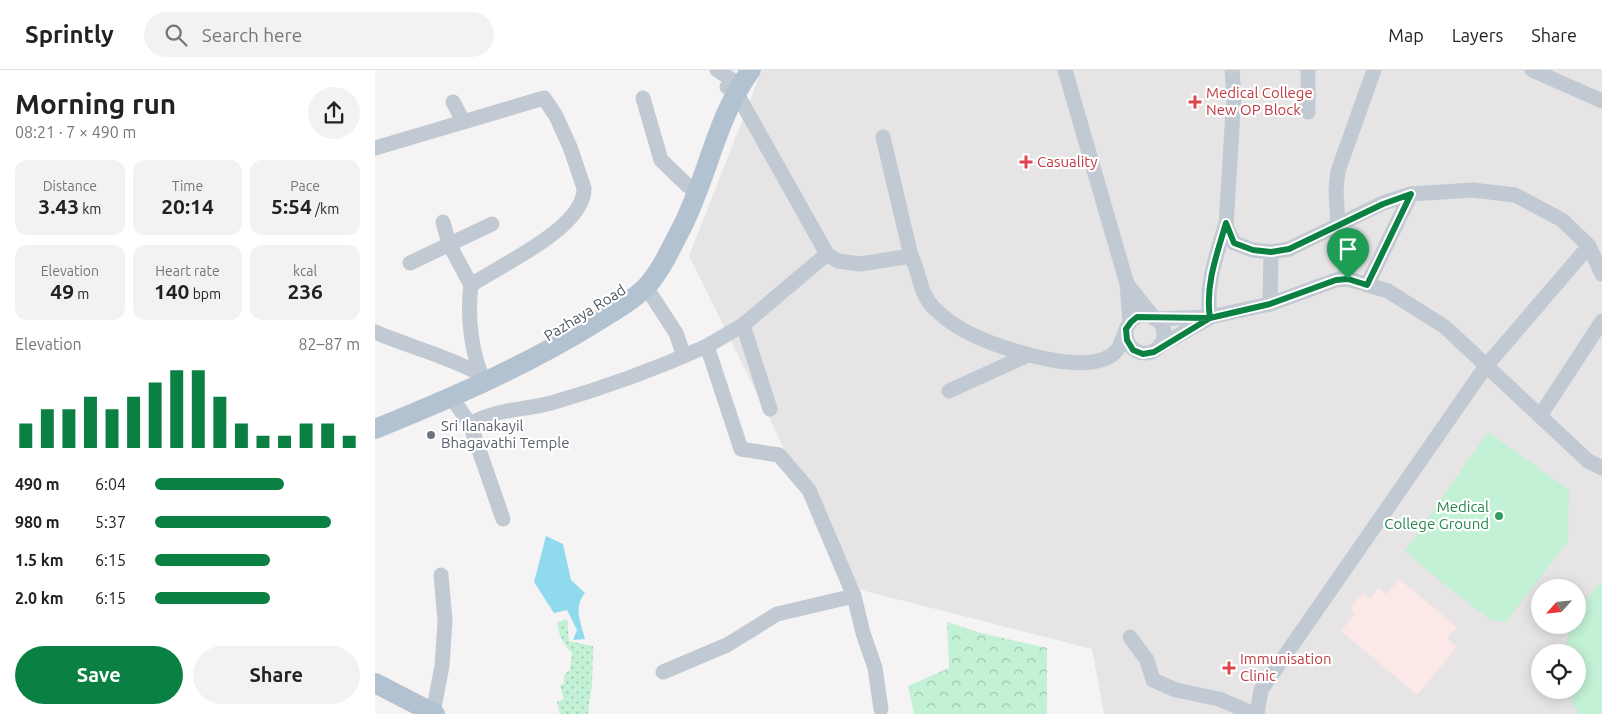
<!DOCTYPE html>
<meta charset="utf-8">
<style>
:root{--surface:#fff;--page:#f2f2f2;--text:#222;--muted:#767676;--line:#e0e0e0;--accent:#0b8043}
body{margin:0;font-family:Ubuntu,sans-serif;background:var(--page);color:var(--text);height:100vh;display:flex;flex-direction:column;font-size:19px;white-space:nowrap}
*{box-sizing:border-box;margin:0}
p{font-size:16px;color:var(--muted)}
.icon{flex:none;width:28px;height:28px;fill:none;stroke:currentColor;stroke-width:2;stroke-linecap:round;stroke-linejoin:round}
.map{position:relative;flex:1;overflow:hidden}
.side{display:flex;flex-direction:column;background:var(--surface);width:375px}
.side>*{flex:none}
.needle{width:32px;rotate:243deg}
.fabs{position:absolute;left:1156px;top:509px;display:grid;gap:10px}
.fabs a{display:grid;place-items:center;width:55px;height:55px;border-radius:50%;background:var(--surface);box-shadow:0 2px 12px #0003;font-size:25px}
.pin{position:absolute;display:grid;place-items:center;width:42px;height:42px;color:#fff;margin:-51px -21px;border-radius:50% 50% 50% 0;rotate:-45deg;box-shadow:0 0 5px #0007}
.pin .icon{rotate:45deg}
.round{display:grid;place-items:center;flex:none;width:52px;height:52px;border-radius:26px;background:var(--page)}
.overview{display:flex;align-items:center;justify-content:space-between;height:85px;padding:0 15px}
h1{font-size:28px;font-weight:600;line-height:38px}
.figures{display:grid;grid-template-columns:repeat(3,1fr);gap:8px;height:85px;padding:5px 15px}
.figures div{display:grid;align-content:center;border-radius:12px;background:var(--page);text-align:center}
.figures b{font-size:21px;font-weight:600}
.figures small{font-size:14px;font-weight:400}
.figures p{font-size:14px}
.chart{height:140px;padding:10px 15px}
.chart p{display:flex;justify-content:space-between}
.chart svg{width:100%;height:90px;margin-top:5px;stroke:var(--accent);stroke-width:6}
.primary-button{display:flex;gap:10px;margin-top:auto;padding:10px 15px}
.primary-button a{flex:1;height:58px;border-radius:30px;background:var(--accent);color:#fff;font-size:20px;font-weight:600;line-height:58px;text-align:center}
.primary-button a+a{background:var(--page);color:var(--text)}
ul{padding:0 15px;list-style:none;font-size:16px}
li{display:grid;grid-template-columns:80px 60px 1fr;align-items:center;height:38px}
li i{height:12px;border-radius:6px;background:var(--accent)}
header{display:flex;align-items:center;gap:30px;box-sizing:border-box;height:70px;padding:0 25px;background:var(--surface);border-bottom:1px solid var(--line)}
header strong{font-size:24px}
nav{display:flex;gap:28px;margin-inline-start:auto;font-size:18px}
.search{width:350px;height:45px;background:var(--page);display:flex;align-items:center;gap:12px;box-sizing:border-box;padding:0 18px;border-radius:28px;color:var(--muted);font-size:19px}
main{display:flex;flex:1;min-height:0}
.map>svg:first-child{display:block}
.education{fill:#e6e4e5;fill-rule:evenodd}
.medical{fill:#fce8e6}
.grass{fill:url(#grass-dots)}
.forest{fill:url(#forest-crowns)}
.green{fill:#c3f1d5}
.water{fill:#90daee}
.lines{fill:none;stroke-linecap:round;stroke-linejoin:round}
.minor{stroke:#c1cad2;stroke-width:15}
.major{stroke:#b3c2d1;stroke-width:20}
.minor-bridge{stroke:#c1cad2;stroke-width:15}
.route-casing{stroke:#fff;stroke-width:10}
.route{stroke:#0b8043;stroke-width:6}
.health-dot{fill:#e0444e;stroke:#fff;stroke-width:2}
.worship-dot{fill:#6b7280;stroke:#fff;stroke-width:2}
.leisure-dot{fill:#2e9e5b;stroke:#fff;stroke-width:2}
.labels{text-anchor:middle;stroke-width:4.5;stroke-linejoin:round;paint-order:stroke}
.health-label{font-size:15px;fill:#be3a42;stroke:#fff;text-anchor:start}
.street-label{font-size:15px;fill:#4a5661;stroke:#fff}
.worship-label{font-size:15px;fill:#5b616d;stroke:#fff;text-anchor:start}
.leisure-label{font-size:15px;fill:#27864d;stroke:#fff;text-anchor:end}
</style>
<header>
<strong>Sprintly</strong>
<div class="search"><svg class="icon" aria-label="search" viewBox="0 0 24 24"><circle cx="10" cy="10" r="6"/><path d="M15 15l6 6"/></svg>Search here</div>
<nav><a>Map</a><a>Layers</a><a>Share</a></nav>
</header>
<main>
<section class="side">
<div class="overview"><div><h1>Morning run</h1><p>08:21 · 7 × 490 m</p></div><a class="round"><svg class="icon" aria-label="share" viewBox="0 0 24 24"><path d="M12 15V3M7 8l5-5 5 5M5 13v7h14v-7"/></svg></a></div>
<div class="figures">
<div><p>Distance</p><b>3.43<small> km</small></b></div>
<div><p>Time</p><b>20:14</b></div>
<div><p>Pace</p><b>5:54<small> /km</small></b></div>
</div>
<div class="figures">
<div><p>Elevation</p><b>49<small> m</small></b></div>
<div><p>Heart rate</p><b>140<small> bpm</small></b></div>
<div><p>kcal</p><b>236</b></div>
</div>
<div class="chart"><p><span>Elevation</span>82–87 m</p>
<svg viewBox="0 0 160 44" preserveAspectRatio="none"><path d="M5 44V32M15 44V25M25 44V25M35 44V19M45 44V25M55 44V19M65 44V12M75 44V6M85 44V6M95 44V19M105 44V32M115 44V38M125 44V38M135 44V32M145 44V32M155 44V38"/></svg>
</div>
<ul>
<li><b>490 m</b>6:04<i style="width:63%"></i></li>
<li><b>980 m</b>5:37<i style="width:86%"></i></li>
<li><b>1.5 km</b>6:15<i style="width:56%"></i></li>
<li><b>2.0 km</b>6:15<i style="width:56%"></i></li>
</ul>
<div class="primary-button"><a>Save</a><a>Share</a></div>
</section>
<div class="map">
<svg width="1227" height="644" viewBox="0 0 1227 644">
<defs>
<pattern id="grass-dots" width="8" height="8" patternUnits="userSpaceOnUse" patternTransform="scale(1.25)"><rect width="8" height="8" fill="#c3f1d5"/><path d="M2 2h.1M6 6h.1" fill="none" stroke="#a0c6b0" stroke-width="1.8" stroke-linecap="round"/></pattern>
<pattern id="forest-crowns" width="20" height="18" patternUnits="userSpaceOnUse" patternTransform="scale(1.25)"><rect width="20" height="18" fill="#c3f1d5"/><path d="M2 6a3 3 0 1 1 6 0M12 15a3 3 0 1 1 6 0" fill="none" stroke="#a0c6b0"/></pattern>
</defs>
<rect width="100%" height="100%" fill="#f5f3f3"/>
<!-- education -->
<path class="education" d="M387 0H1227V644H729L717 579 478 518 314 186ZM1165 518H1202V555H1165ZM1165 582H1202V620H1165Z"/>
<!-- medical -->
<path class="medical" d="M1024 509 1082 557 1072 568 1082 577 1042 625 966 561 980 543 975 538 988 523 995 529 1003 518 1011 524Z"/>
<!-- grass -->
<path class="grass" d="M192 549 194 571 218 576 217 614 213 644H185L182 632 189 629 185 616 189 613V605L195 600 197 583C190 576 181 562 183 552Z"/>
<!-- forest -->
<path class="forest" d="M572 552 606 563 672 578V644H539L533 616 574 598Z"/>
<!-- green -->
<g class="green">
<path d="M1113 362 1194 420 1193 471 1131 552 1116 550 1075 519 1030 481Z"/>
<path d="M1227 511V644H1204L1199 636 1194 620H1202V582H1191L1192 569 1197 555H1202L1204 537Z"/>
</g>
<!-- water -->
<path class="water" d="M171 466 188 474 196 510 210 523C198 537 206 553 210 569L198 570 202 560 192 540 179 543 159 512Z"/>
<g class="lines">
<!-- minor -->
<g class="minor">
<path d="M342 0 356 9"/>
<path d="M690 0 752 214 755 252"/>
<path d="M857 0 859 25 851 156 859 173 878 180 896 182 914 179 1008 133 1036 124 1098 120 1140 125 1187 150 1214 176 1227 204"/>
<path d="M933 0V42"/>
<path d="M1157 0 1227 31"/>
<path d="M352 17 361 22 452 184 463 191 485 194 536 186C545 202 544 224 559 238 570 249 584 259 600 266 628 279 718 310 742 280 746 275 749 265 751 259"/>
<path d="M268 28 286 90 313 116"/>
<path d="M78 32 88 51"/>
<path d="M508 67 536 186"/>
<path d="M0 78 169 28 181 46 195 77 209 118C210 158 125 195 96 215 92 246 96 285 110 313"/>
<path d="M68 152 74 174 96 215"/>
<path d="M964 176 973 209"/>
<path d="M35 193 117 154"/>
<path d="M752 214 778 247"/>
<path d="M992 215 1036 124"/>
<path d="M271 217 301 263 309 286"/>
<path d="M895 234 896 182"/>
<circle cx="770" cy="264" r="19"/>
<path d="M835 247C830 215 842 184 851 153"/>
<path d="M780 249 835 247 895 234 961 210 973 209 1013 221 1070 257 1213 391 1227 398"/>
<path d="M368 255 395 339"/>
<path d="M0 262C35 277 72 286 105 304"/>
<path d="M332 276 368 255 452 184"/>
<path d="M785 276 834 248"/>
<path d="M574 321 653 285"/>
<path d="M77 328 95 354C123 338 146 341 176 333 229 318 281 299 332 276L366 379 404 385 434 420 479 526 402 544 352 575 288 602"/>
<path d="M1165 346 1227 251"/>
<path d="M95 354 128 449"/>
<path d="M479 526 488 563 500 598 506 639"/>
<path d="M755 567 772 590 778 610 801 620 844 629 879 644"/>
<path d="M58 643 67 596 70 551 66 505"/>
<path d="M882 644 886 620 1111 296 1214 176"/>
</g>
<!-- major -->
<g class="major">
<path d="M0 359C74 329 146 298 215 256 234 244 255 233 271 217 286 201 296 178 306 159 333 107 341 47 376 0"/>
<path d="M0 613 60 644"/>
</g>
<!-- minor-bridge -->
<path class="minor-bridge" d="M964 176 961 120 963 101 999 0"/>
</g>
<g class="lines">
<!-- route casing -->
<g class="route-casing">
<path id="route" d="M973 209 961 210 895 234 835 248 762 247 756 252 751 259 752 270 758 280 768 284 779 282 835 248C830 215 842 184 851 153L859 173 878 180 896 182 914 179 1008 134 1036 124 992 215 973 209"/>
</g>
<!-- route -->
<use href="#route" class="route"/>
</g>
<!-- markers -->
<g class="health-dot">
<path d="M817.5 24.5h5v5h5v5h-5v5h-5v-5h-5v-5h5z"/>
<path d="M648.5 84.5h5v5h5v5h-5v5h-5v-5h-5v-5h5z"/>
<path d="M851.5 590.5h5v5h5v5h-5v5h-5v-5h-5v-5h5z"/>
</g>
<circle class="worship-dot" cx="56" cy="365" r="5"/>
<circle class="leisure-dot" cx="1124" cy="446" r="5"/>
<g class="labels">
<!-- health labels -->
<g class="health-label">
<text x="831" y="28">Medical College<tspan x="831" dy="17">New OP Block</tspan></text>
<text x="662" y="97">Casuality</text>
<text x="865" y="594">Immunisation<tspan x="865" dy="17">Clinic</tspan></text>
</g>
<!-- street labels -->
<g class="street-label">
<text transform="translate(210 243) rotate(-32)" y="5">Pazhaya Road</text>
</g>
<!-- worship labels -->
<g class="worship-label">
<text x="66" y="361">Sri Ilanakayil<tspan x="66" dy="17">Bhagavathi Temple</tspan></text>
</g>
<!-- leisure labels -->
<g class="leisure-label">
<text x="1114" y="442">Medical<tspan x="1114" dy="17">College Ground</tspan></text>
</g>
</g>
</svg>
<div class="fabs">
<a><svg class="needle" viewBox="-14 -14 28 28"><path d="M0-13l5 13h-10z" fill="#e53935"/><path d="M0 13l5-13h-10z" fill="#767676"/></svg></a>
<a><svg class="icon" aria-label="locate" viewBox="0 0 24 24"><circle cx="12" cy="12" r="6"/><path d="M12 2v4M12 18v4M2 12h4M18 12h4"/></svg></a>
</div>
<div class="pin" style="left:973px;top:209px;background:#1e9e55"><svg class="icon" aria-label="arrive" viewBox="0 0 24 24"><path d="M6 21V4h12l-3 4 3 4H6"/></svg></div>
</div>
</main>
